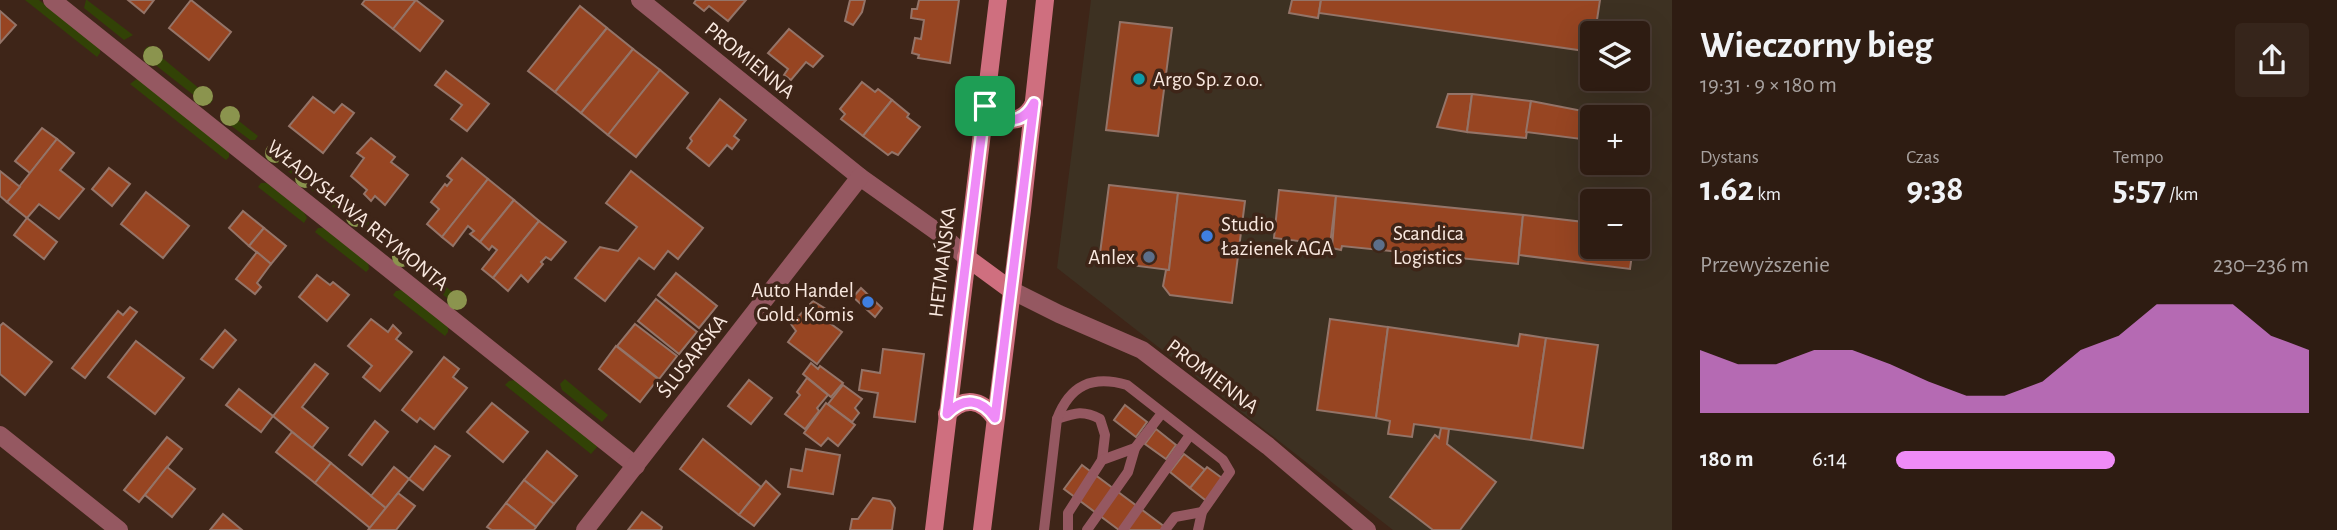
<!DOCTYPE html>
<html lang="pl">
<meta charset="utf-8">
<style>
:root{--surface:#2e1c12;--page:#36251b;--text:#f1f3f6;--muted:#a7a19f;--line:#493a32;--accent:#ef8bf7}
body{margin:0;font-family:"Alegreya Sans",sans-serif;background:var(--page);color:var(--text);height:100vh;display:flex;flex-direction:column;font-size:26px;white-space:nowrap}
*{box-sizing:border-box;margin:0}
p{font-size:23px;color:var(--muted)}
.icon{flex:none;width:38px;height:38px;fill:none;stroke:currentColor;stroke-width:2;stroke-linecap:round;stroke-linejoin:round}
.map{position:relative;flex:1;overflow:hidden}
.panel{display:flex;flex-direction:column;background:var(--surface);width:665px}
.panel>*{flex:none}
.fabs{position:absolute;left:1580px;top:21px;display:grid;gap:14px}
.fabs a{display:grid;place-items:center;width:70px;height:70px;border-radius:7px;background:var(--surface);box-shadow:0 7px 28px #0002,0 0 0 2px var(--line);font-size:35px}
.pin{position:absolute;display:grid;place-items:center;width:60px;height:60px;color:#fff;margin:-30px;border-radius:14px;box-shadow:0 4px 10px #0006}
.round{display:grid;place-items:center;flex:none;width:74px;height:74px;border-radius:7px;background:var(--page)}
.summary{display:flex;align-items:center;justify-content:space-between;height:119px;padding:0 28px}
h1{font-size:38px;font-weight:600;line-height:52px}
.figures{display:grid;grid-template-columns:repeat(3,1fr);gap:10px;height:119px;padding:7px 28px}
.figures div{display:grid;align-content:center}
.figures b{font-size:35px;font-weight:600}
.figures small{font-size:19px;font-weight:400}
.figures p{font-size:19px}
.chart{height:196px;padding:14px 28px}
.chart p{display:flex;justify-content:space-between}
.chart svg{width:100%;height:126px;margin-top:7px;fill:var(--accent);opacity:.7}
ul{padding:0 28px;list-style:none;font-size:23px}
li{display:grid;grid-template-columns:112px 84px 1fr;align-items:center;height:52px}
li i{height:18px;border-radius:9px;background:var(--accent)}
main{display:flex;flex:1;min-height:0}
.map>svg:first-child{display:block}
.industrial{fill:#3d3122;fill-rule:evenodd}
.green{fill:#324206}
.building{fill:#974522;stroke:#947468;stroke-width:2}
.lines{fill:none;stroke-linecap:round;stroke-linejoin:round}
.lane{stroke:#955861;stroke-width:10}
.street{stroke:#955861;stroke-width:18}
.secondary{stroke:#cf6f7f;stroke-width:18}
.tree{fill:#8b944e}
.route-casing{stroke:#fff;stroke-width:14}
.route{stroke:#ef8bf7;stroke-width:9}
.culture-dot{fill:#0f9aa8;stroke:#3e2518;stroke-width:2.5}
.shop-dot{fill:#3f7fe0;stroke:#3e2518;stroke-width:2.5}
.service-dot{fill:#5c6f8a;stroke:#3e2518;stroke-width:2.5}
.labels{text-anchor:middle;stroke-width:7;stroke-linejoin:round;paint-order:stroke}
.street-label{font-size:21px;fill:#f9e8df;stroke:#3e2518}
.poi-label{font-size:21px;fill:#f9e8df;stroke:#3e2518;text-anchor:start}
</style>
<main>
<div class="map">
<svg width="1672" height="530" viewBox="0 0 1672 530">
<rect width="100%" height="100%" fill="#3e2518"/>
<!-- industrial -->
<path class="industrial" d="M1091 0H1672V530H1393L1057 268ZM1592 33H1638V79H1592ZM1592 117H1638V163H1592ZM1592 201H1638V247H1592Z"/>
<!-- green -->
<g class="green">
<path d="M25 0H39L100 48V53L97 57Z"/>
<path d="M86 0H87L133 35 124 40 84 8Z"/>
<path d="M148 46 213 100 210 104H205L144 56V50Z"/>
<path d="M138 78 229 152V157L226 160 130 84Z"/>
<path d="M225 110 258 136 255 140H250L221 118V114Z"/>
<path d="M273 147 372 225 361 229 270 157 269 152Z"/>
<path d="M261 183H267L304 212 307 218 304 223 258 187Z"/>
<path d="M318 228H324L368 262 369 269 366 272 315 232Z"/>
<path d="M426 271 465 302 461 305H456L423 279 422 274Z"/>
<path d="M402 290 448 327V332L445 336 393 295 396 291Z"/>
<path d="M565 379 608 415 602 422 562 390 560 384Z"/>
<path d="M515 380 598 446 591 454 505 385 509 381Z"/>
</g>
<!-- building -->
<g class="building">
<path d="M128 0H154L144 13Z"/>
<path d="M191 0 231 32 209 60 169 28Z"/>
<path d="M365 0H416L393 29 362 4Z"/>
<path d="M416 0 443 21 420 51 393 29Z"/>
<path d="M696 0H746L728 21 709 6 704 11 694 3Z"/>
<path d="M850 0H865L862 12 853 25 845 21Z"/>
<path d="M919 0H959L950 63 918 58 919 55 912 53 915 38 921 39 924 20 911 18 912 9H917Z"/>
<path d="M1292 0H1321L1318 18 1289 13Z"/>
<path d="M1321 0H1600L1595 33H1592V52L1319 13Z"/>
<path d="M580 6 607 28 555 92 528 71Z"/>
<path d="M0 11 16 25 0 43Z"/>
<path d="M1120 22 1172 28 1158 136 1106 130Z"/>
<path d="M607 28 633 49 581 113 555 92Z"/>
<path d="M789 29 823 56 813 67 806 62 791 80 784 75 788 69 768 53Z"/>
<path d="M633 49 660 70 608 135 581 113Z"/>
<path d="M660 70 688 93 636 157 608 135Z"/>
<path d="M446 71 489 104 467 131 451 119 462 105 435 85Z"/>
<path d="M862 82 875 92 878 89 892 100 863 136 841 119 845 114 840 109Z"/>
<path d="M1448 94H1472L1467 132 1437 127Z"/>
<path d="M1472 94 1531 101 1526 138 1467 132Z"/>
<path d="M313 97 334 113 342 104 354 113 323 153 289 126Z"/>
<path d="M720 99 746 120 734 136 739 140 732 149 727 145 709 166 687 148 692 141 690 138Z"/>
<path d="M892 100 909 114 907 117 920 127 898 155 892 152 888 155 863 136Z"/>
<path d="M1531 101 1593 113 1589 140 1526 132Z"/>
<path d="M42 128 57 139 30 173 15 161Z"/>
<path d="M371 138 395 157 391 162 408 175 385 205 375 196 371 201 364 194 367 190 351 176 364 158 357 153Z"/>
<path d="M57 139 74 153 60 170 84 189 59 219 39 204 27 218 7 202Z"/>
<path d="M462 158 488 179 442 237 427 224 439 209 431 202 445 184 447 186 452 180 447 176Z"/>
<path d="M109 168 130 184 112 206 92 189Z"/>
<path d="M0 171 20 187 7 202 0 196Z"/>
<path d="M631 171 703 228 678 259 668 251 654 269 639 258 605 301 575 278 600 247 618 251 637 227 606 203Z"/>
<path d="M488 179 514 200 480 242 470 234 474 231 468 226 453 246 442 237Z"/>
<path d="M1109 185 1178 193 1169 270 1099 261Z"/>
<path d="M1279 190 1336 196 1330 245 1274 238Z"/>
<path d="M146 192 189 226 163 258 121 224Z"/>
<path d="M1178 193 1245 201 1232 303 1170 295 1163 286 1166 270H1169Z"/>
<path d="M1336 196 1523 215 1518 264 1342 246 1341 250 1332 248Z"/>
<path d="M514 200 539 221 493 278 482 269 497 250 492 246 489 250 480 242Z"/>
<path d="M243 211 264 228 249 246 229 228Z"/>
<path d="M1523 215 1592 223V247H1633L1630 269 1519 255Z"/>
<path d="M27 218 57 242 44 259 14 235Z"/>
<path d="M539 221 566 242 551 260 546 257 541 262 543 264 528 282 521 275 508 291 493 278Z"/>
<path d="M264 228 286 246 271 264 249 246Z"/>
<path d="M257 252 271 264 257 283 261 287 255 294 236 279Z"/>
<path d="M676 273 717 306 699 328 658 295Z"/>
<path d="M317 275 330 285 333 282 349 295 327 321 299 297Z"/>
<path d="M861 288 882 308 875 317 853 297Z"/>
<path d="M656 299 697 332 679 354 638 321Z"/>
<path d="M813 301 836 315 831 324 842 332 817 364 788 342 796 331 791 324Z"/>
<path d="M130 307 137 312 85 378 72 368 118 311 123 315Z"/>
<path d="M371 319 388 332 393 325 401 333 396 339 412 352 380 391 363 377 372 366 348 346Z"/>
<path d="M1330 319 1388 327 1376 418 1317 410Z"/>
<path d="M3 323 52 362 25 395 0 374V326Z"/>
<path d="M635 324 677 356 659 379 617 346Z"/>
<path d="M1388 327 1518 346 1520 334 1546 338 1531 440 1414 424 1412 437 1388 434 1390 421 1376 418Z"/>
<path d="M225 330 236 340 213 368 201 359Z"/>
<path d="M1546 338 1598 345 1583 448 1531 440Z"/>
<path d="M136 341 184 378 155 414 108 377Z"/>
<path d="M616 346 658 379 640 402 599 369Z"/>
<path d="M883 349 924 354 915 422 874 417 878 393 859 390 862 370 880 373Z"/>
<path d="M444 357 459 369 453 377 467 388 434 429 420 418 417 422 402 410Z"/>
<path d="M811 363 818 369 820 366 843 383 831 397 803 374Z"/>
<path d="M315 364 328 374 302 407 328 428 312 448 273 416Z"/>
<path d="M807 378 828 395 817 408 819 411 805 429 785 414 800 395 797 392Z"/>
<path d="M749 380 772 398 751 424 728 406Z"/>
<path d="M843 385 862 399 855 408 859 413 852 422 828 404Z"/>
<path d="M239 389 273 416 261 432 226 405Z"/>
<path d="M492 403 528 432 503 462 467 432Z"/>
<path d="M826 403 855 425 838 446 828 438 821 446 804 433Z"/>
<path d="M1125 405 1147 422 1136 437 1114 420Z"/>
<path d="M375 421 388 432 362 465 349 455Z"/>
<path d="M1441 428 1449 429 1447 444 1496 482 1460 530H1433L1390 497 1435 435 1439 438Z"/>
<path d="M1156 429 1176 445 1166 459 1145 444Z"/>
<path d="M292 432 331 463 315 483 276 452Z"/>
<path d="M167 437 182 449 139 502 124 490Z"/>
<path d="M703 439 761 487 739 515 680 469Z"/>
<path d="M435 446 450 456 423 490 409 479Z"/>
<path d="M806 449 840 455 833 494 788 487 791 469 802 471Z"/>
<path d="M547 451 577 476 554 504 524 480Z"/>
<path d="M1184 454 1205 470 1190 488 1170 472Z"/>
<path d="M331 463 386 508 370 528 315 483Z"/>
<path d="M1082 465 1169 530H1119L1064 489Z"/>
<path d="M167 467 195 489 172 517 145 495Z"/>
<path d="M394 467 409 479 386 508 371 496Z"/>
<path d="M1207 467 1226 481 1209 503 1190 488Z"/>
<path d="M524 480 554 504 536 527 506 503Z"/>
<path d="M766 481 780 494 754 526 739 515Z"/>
<path d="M398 493 415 506 396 530H368Z"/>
<path d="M873 498 890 501 895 508 892 530H850L852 519H858Z"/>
<path d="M506 503 536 527 534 530H492L487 527Z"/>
<path d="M642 512 662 527 661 530H628Z"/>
<path d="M223 514 242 530H210Z"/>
</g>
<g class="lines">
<!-- lane -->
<g class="lane">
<path d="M1057 419C1075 413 1083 410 1100 419L1105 435 1102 460"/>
<path d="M1044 530 1057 419C1070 385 1092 375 1127 385L1223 460 1230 472 1202 512 1198 530"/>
<path d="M1068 530V513L1102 460 1135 448 1162 413"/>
<path d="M1087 530 1128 472 1135 448"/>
<path d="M1123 530 1190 435"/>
<path d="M1165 530 1175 517 1202 512"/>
</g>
<!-- street -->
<g class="street">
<path d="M52 0 636 466"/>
<path d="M640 0 860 177 943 236 966 257"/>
<path d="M1011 290 1059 314 1142 350 1268 446 1367 530"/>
<path d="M0 435 119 530"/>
<path d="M585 530 860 177"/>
</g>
<!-- secondary -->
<g class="secondary">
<path d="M985 106C1001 125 1023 125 1034 103"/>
<path d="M966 257 1011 290"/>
<path d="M947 414C964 396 981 399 995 418"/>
<path d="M934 530 998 0"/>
<path d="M982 530 1022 210 1045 0"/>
</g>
</g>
<!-- trees -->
<g class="tree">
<circle cx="153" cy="56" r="10"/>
<circle cx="203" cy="96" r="10"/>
<circle cx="230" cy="116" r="10"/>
<circle cx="275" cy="153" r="10"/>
<circle cx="305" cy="178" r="10"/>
<circle cx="356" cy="217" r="10"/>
<circle cx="402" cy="257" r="10"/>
<circle cx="457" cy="300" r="10"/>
</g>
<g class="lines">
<!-- route casing -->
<g class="route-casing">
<path id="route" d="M1034 103 995 418C981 399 964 396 947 414L985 106C1000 125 1023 125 1034 103Z"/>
</g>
<!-- route -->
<use href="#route" class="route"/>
</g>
<!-- markers -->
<circle class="culture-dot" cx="1139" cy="79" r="7"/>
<g class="shop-dot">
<circle cx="1207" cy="236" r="7"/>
<circle cx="868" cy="302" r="7"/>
</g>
<g class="service-dot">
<circle cx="1379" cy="245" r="7"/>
<circle cx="1149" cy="257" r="7"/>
</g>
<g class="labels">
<!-- street labels -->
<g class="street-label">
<text transform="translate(750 60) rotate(39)" y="7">PROMIENNA</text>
<text transform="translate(358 215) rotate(39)" y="7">WŁADYSŁAWA REYMONTA</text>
<text transform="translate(942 262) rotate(-83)" y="7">HETMAŃSKA</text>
<text transform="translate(692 356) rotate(-52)" y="7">ŚLUSARSKA</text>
<text transform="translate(1213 376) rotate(37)" y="7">PROMIENNA</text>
</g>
<!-- poi labels -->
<g class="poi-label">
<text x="1153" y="86">Argo Sp. z o.o.</text>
<text x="1221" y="231">Studio<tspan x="1221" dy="24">Łazienek AGA</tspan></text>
<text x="1393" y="240">Scandica<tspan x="1393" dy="24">Logistics</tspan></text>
<text x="1135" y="264" text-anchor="end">Anlex</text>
<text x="854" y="297" text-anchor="end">Auto Handel<tspan x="854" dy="24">Gold. Komis</tspan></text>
</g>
</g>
</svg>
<div class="fabs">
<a><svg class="icon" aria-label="layers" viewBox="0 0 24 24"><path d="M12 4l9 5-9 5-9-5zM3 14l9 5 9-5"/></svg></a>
<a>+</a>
<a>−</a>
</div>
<div class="pin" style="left:985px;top:106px;background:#1e9e55"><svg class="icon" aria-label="arrive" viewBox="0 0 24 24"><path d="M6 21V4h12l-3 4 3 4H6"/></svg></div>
</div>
<section class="panel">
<div class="summary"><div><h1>Wieczorny bieg</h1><p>19:31 · 9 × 180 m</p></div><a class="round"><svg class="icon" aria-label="share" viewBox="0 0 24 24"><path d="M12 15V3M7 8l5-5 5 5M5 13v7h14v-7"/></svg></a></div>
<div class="figures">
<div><p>Dystans</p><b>1.62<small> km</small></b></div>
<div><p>Czas</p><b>9:38</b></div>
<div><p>Tempo</p><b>5:57<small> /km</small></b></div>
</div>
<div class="chart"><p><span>Przewyższenie</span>230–236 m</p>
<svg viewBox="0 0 160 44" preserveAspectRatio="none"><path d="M0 44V22L10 27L20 27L30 22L40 22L50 27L60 33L70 38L80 38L90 33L100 22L110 17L120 6L130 6L140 6L150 17L160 22V44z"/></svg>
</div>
<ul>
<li><b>180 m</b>6:14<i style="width:53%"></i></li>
</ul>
</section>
</main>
